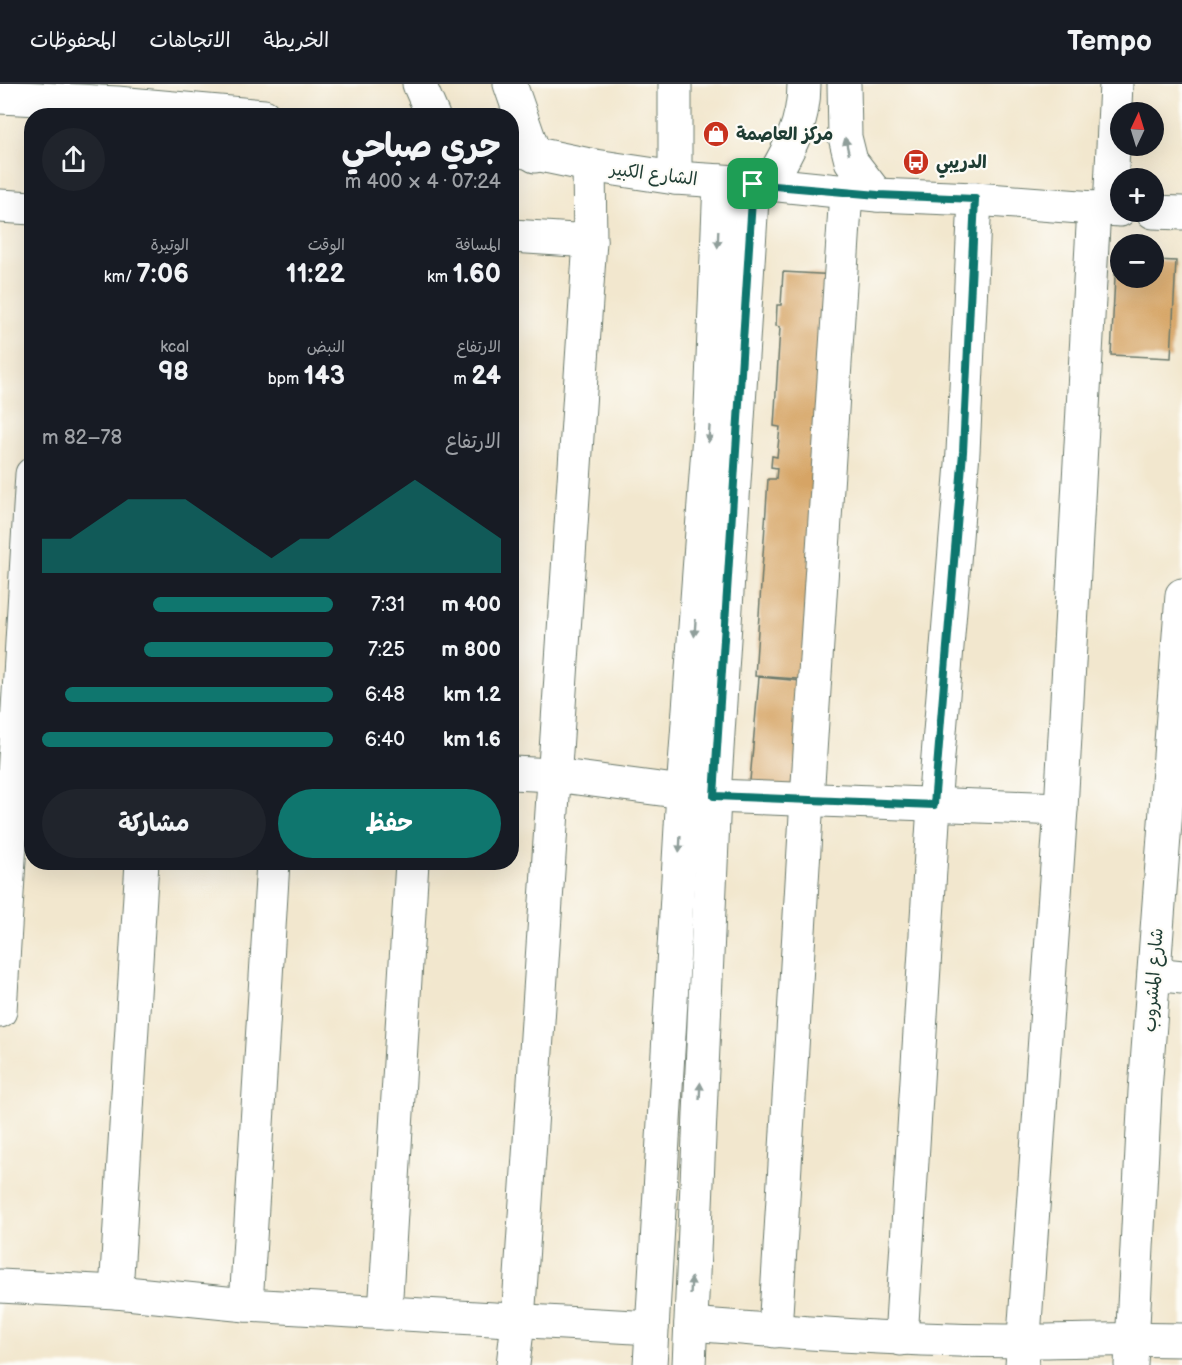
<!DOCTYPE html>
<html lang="ar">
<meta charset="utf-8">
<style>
:root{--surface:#171b24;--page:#20242c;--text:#f1f3f6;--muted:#9ea1a6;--line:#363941;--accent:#0f766e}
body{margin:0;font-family:"Balsamiq Sans","Playpen Sans Arabic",sans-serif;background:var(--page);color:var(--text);direction:rtl;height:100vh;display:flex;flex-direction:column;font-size:22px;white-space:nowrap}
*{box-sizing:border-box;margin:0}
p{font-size:20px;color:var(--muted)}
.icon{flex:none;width:33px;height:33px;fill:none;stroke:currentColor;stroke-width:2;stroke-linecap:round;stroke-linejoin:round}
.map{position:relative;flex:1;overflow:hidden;direction:ltr}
.drawer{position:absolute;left:24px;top:24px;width:495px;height:762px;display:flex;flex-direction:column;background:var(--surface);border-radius:24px;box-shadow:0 6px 24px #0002;direction:rtl}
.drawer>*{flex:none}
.needle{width:39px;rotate:4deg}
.tools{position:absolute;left:1110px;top:18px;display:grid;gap:12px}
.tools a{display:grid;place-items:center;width:54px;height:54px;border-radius:50%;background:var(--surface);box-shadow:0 6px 24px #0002;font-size:30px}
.pin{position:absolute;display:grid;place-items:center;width:51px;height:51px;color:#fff;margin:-26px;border-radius:12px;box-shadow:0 3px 9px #0006}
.round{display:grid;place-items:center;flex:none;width:63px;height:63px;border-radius:32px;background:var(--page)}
.headline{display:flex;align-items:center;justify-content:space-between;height:102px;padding:0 18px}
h1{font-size:33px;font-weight:700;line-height:45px}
.metrics{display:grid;grid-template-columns:repeat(3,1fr);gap:9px;height:102px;padding:6px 18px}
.metrics div{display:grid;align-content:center}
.metrics b{font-size:26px;font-weight:700}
.metrics small{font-size:16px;font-weight:400}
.metrics p{font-size:16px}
.chart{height:168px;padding:12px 18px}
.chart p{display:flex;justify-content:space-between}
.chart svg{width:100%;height:108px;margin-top:6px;fill:var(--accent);opacity:.7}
.primary-button{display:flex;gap:12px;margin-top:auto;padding:12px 18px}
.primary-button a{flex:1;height:69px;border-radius:36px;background:var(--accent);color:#fff;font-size:24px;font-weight:700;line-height:69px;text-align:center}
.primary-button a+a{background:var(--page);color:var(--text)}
ul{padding:0 18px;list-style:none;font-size:20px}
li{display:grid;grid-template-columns:96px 72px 1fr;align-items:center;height:45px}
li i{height:15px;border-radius:8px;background:var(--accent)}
header{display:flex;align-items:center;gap:36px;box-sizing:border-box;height:84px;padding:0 30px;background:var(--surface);border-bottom:2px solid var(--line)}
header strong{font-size:28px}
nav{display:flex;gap:33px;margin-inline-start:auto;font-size:21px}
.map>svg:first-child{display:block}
.building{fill:#d6a465}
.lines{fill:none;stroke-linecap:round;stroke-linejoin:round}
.minor-casing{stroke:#69786a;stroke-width:35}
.tertiary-casing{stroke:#69786a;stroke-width:35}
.minor{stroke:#fff;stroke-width:33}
.tertiary{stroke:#fff;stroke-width:33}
.oneway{fill:#8f9e9a}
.route-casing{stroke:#fff;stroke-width:12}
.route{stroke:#0f766e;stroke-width:8}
.labels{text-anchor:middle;stroke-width:4.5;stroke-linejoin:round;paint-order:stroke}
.poi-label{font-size:18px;font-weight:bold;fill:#1f3d34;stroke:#fdfcf7;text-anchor:start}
.street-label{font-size:18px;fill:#1f3d34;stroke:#fdfcf7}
</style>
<header>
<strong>Tempo</strong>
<nav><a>الخريطة</a><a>الاتجاهات</a><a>المحفوظات</a></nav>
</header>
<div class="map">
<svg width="1182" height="1281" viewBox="0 0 1182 1281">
<rect width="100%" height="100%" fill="#fdfcf7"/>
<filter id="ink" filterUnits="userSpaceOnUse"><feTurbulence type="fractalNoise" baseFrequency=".0167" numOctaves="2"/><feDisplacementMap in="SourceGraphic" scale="12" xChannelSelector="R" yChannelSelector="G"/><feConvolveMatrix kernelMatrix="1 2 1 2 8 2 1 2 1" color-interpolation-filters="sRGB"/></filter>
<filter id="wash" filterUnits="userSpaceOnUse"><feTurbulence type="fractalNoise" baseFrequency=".008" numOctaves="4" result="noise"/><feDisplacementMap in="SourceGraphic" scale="24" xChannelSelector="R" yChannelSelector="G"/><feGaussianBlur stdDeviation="1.35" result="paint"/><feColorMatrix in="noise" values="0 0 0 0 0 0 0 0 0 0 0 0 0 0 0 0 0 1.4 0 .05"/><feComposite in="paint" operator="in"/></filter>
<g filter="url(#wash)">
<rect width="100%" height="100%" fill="#f2e7ce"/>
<g id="blocks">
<!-- building -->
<g class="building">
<path d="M1116 174H1120V194H1154V176L1176 177 1171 274 1111 271Z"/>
<path d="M783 188 837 191 812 596 755 592 768 395H776L777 384 771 383 772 372 777 373 780 343 774 342 780 243 776 242 777 221H781Z"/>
<path d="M759 593 812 598 802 712 749 708Z"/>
</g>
</g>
</g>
<g filter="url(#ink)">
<use href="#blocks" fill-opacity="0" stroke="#69786a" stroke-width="1.5"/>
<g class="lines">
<!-- minor casing -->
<g class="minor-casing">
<g id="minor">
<path d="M419 0 433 32"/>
<path d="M510 0 535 72"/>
<path d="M675 0V94"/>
<path d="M0 122 32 124"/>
<path d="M1110 125 1116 0"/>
<path d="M512 152 590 157"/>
<path d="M512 689 554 691 683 708"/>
<path d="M714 712 1061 725"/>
<path d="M1154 890 1182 893"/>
<path d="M0 927 32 390"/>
<path d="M0 1202 116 1208 246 1221 652 1244"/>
<path d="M116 1208 142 778"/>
<path d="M246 1221 273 778"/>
<path d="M385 1229 412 778"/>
<path d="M691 1240C802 1249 912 1257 1023 1257 1076 1257 1129 1254 1182 1256"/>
<path d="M775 1247 807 715 846 108"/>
<path d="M901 1255 934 721 963 368 975 115"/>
<path d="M513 1281 518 1237 590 157 589 81"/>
<path d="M650 1281 683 708 711 323 720 97"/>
<path d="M689 1281 714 712 753 100"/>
<path d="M1022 1281 1061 725 1094 124"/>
<path d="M1131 1281 1145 1007 1182 511"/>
</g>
</g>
<!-- tertiary casing -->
<g class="tertiary-casing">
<g id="tertiary">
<path d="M844 0 845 53 851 77 877 111"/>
<path d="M0 13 117 19 264 32"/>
<path d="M512 65 589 81 675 94 769 100 877 111 975 115 1120 126"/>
<path d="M769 100C789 66 804 40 804 0"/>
<path d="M1153 128 1182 129"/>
</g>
</g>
<!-- minor -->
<use href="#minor" class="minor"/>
<!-- tertiary -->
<use href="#tertiary" class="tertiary"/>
</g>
<!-- one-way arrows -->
<defs><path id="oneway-solid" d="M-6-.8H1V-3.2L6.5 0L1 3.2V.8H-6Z" transform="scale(1.5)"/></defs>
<g class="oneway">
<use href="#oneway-solid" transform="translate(847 62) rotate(-103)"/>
<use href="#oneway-solid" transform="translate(718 155) rotate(92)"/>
<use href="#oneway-solid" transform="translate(709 350) rotate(94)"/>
<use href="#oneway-solid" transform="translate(695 544) rotate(94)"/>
<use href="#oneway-solid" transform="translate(680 760) rotate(93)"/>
<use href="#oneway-solid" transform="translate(700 1007) rotate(-87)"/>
<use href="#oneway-solid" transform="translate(691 1202) rotate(-87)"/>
</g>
</g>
<g class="lines" filter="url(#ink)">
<!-- route casing -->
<g class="route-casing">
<path id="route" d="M753 100 878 111 975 115 963 368 934 721 714 712Z"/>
</g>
<!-- route -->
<use href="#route" class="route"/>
</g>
<!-- icons -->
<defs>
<g id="shop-disc" transform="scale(1.35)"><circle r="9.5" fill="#c8321e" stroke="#fdfcf7"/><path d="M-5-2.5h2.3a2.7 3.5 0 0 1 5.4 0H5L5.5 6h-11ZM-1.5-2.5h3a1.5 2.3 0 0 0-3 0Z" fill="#fff"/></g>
<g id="bus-disc" transform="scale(1.35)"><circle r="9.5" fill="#c8321e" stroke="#fdfcf7"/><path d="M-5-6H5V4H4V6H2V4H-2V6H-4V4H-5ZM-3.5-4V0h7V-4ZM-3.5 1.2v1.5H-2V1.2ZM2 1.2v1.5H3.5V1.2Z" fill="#fff"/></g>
</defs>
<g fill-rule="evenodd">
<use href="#shop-disc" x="716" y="50"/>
<use href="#bus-disc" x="916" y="78"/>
</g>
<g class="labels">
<!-- poi labels -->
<g class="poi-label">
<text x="736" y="56">مركز العاصمة</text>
<text x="936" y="84">الدريبي</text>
</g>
<!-- street labels -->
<g class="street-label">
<text transform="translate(654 90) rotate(7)" y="6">الشارع الكبير</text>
<text transform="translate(1153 896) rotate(-86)" y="6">شارع المشروب</text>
</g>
</g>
</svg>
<div class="tools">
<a><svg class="needle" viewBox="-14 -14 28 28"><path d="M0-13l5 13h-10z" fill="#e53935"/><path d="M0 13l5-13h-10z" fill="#9ea1a6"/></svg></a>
<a>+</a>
<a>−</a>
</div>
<div class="pin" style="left:753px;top:100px;background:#1e9e55"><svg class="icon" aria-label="arrive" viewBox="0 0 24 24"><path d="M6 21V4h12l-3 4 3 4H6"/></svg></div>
<section class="drawer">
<div class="headline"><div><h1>جري صباحي</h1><p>07:24 · 4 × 400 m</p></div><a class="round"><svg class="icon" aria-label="share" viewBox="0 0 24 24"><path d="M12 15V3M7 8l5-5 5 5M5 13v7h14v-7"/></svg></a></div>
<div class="metrics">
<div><p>المسافة</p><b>1.60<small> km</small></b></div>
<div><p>الوقت</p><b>11:22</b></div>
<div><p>الوتيرة</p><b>7:06<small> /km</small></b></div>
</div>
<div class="metrics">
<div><p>الارتفاع</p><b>24<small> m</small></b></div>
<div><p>النبض</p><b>143<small> bpm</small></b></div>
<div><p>kcal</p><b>98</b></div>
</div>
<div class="chart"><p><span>الارتفاع</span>78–82 m</p>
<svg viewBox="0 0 160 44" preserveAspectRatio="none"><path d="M0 44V30L10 30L20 22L30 14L40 14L50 14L60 22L70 30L80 38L90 30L100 30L110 22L120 14L130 6L140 14L150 22L160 30V44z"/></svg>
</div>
<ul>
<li><b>400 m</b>7:31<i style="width:62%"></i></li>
<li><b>800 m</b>7:25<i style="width:65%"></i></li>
<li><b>1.2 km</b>6:48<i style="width:92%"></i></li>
<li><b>1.6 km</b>6:40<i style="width:100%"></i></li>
</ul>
<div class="primary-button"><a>حفظ</a><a>مشاركة</a></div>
</section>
</div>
